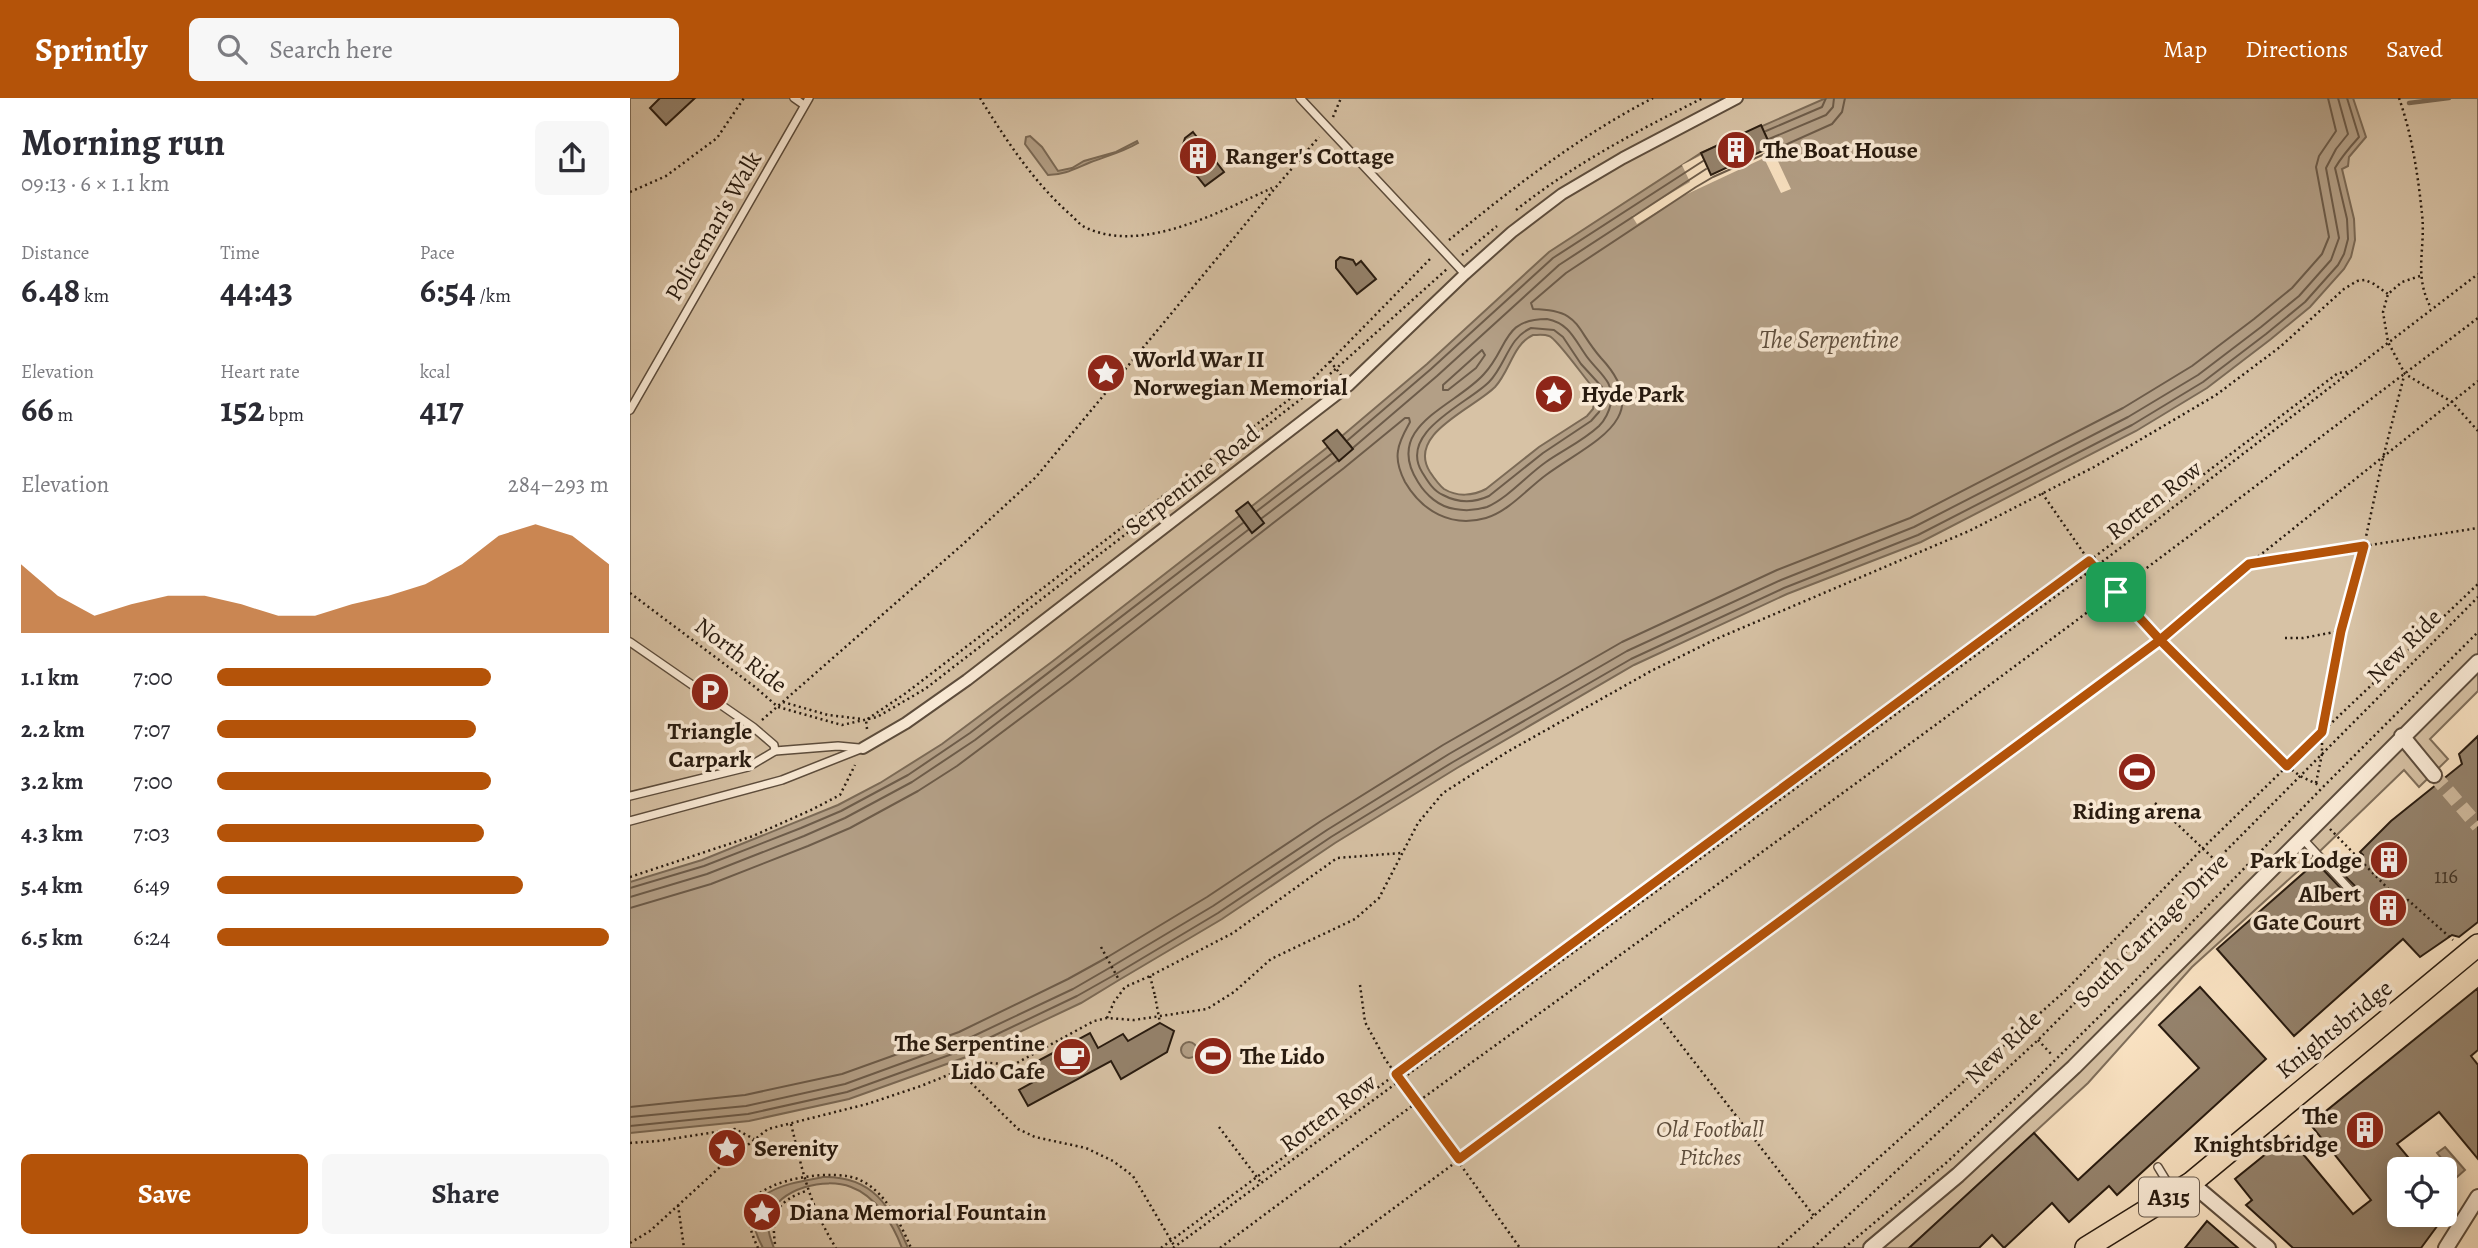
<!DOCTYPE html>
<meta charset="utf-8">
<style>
:root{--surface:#fff;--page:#f7f7f7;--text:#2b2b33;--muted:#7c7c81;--accent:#b45309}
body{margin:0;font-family:Alegreya,serif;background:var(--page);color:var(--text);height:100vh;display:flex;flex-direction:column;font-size:26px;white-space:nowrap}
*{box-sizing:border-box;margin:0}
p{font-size:23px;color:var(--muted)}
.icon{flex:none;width:38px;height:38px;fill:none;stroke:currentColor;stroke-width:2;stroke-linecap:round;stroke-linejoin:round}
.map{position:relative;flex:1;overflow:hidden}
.details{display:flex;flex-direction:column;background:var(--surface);width:630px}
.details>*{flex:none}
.buttons{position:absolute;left:1757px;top:1059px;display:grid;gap:14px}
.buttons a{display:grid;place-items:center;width:70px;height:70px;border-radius:10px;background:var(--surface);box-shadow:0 4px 18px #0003;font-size:35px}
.pin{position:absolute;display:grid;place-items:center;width:60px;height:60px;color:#fff;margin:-30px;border-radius:14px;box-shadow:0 4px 10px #0006}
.round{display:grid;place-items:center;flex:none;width:74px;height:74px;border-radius:10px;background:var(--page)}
.head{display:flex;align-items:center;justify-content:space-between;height:119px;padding:0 21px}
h1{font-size:38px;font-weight:700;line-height:52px}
.metrics{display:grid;grid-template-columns:repeat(3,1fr);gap:10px;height:119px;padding:7px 21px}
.metrics div{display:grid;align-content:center}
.metrics b{font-size:35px;font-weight:700}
.metrics small{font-size:19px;font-weight:400}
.metrics p{font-size:19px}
.chart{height:196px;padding:14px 21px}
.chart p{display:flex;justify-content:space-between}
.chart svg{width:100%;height:126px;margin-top:7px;fill:var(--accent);opacity:.7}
.action{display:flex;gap:14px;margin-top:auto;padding:14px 21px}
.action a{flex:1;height:80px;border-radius:10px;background:var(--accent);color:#fff;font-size:28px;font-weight:700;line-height:80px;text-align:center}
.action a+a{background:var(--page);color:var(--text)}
ul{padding:0 21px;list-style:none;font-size:23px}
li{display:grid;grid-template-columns:112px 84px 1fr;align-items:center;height:52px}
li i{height:18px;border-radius:9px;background:var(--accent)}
header{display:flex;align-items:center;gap:42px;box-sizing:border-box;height:98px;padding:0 35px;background:var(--accent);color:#fff}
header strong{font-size:33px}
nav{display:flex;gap:38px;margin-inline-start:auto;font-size:24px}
.search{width:490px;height:63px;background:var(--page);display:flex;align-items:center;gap:18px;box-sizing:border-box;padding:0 24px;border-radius:10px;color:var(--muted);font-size:26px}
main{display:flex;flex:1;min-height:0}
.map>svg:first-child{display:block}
.green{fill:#d7c2a5;stroke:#7f6e5a;stroke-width:2}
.water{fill:#b39f86;stroke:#7b6a56;stroke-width:2;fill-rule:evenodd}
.pier{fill:#fbe4c4}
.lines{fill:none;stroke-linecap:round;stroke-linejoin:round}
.shore{stroke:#6d5c4a;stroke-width:2}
.stream{stroke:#7b6a56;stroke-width:4.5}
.building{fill:#95836d;stroke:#271a0f;stroke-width:2}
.minor-tunnel{stroke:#d1bca0;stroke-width:14;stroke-dasharray:14 7;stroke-linecap:butt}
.service-casing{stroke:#5c4c3c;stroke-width:10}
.pedestrian-casing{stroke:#5c4c3c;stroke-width:14}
.minor-casing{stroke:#5c4c3c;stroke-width:18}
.primary-casing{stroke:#271a0f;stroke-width:24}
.path{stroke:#271a0f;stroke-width:2.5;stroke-dasharray:2 3.5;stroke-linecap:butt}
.service{stroke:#fcedd9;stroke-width:7}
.pedestrian{stroke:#fcedd9;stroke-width:10}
.minor{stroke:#fcedd9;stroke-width:14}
.primary{stroke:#fbe4c4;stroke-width:21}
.path-bridge{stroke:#271a0f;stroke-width:2.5;stroke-dasharray:2 3.5;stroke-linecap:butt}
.route-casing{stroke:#fff;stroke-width:14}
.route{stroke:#b45309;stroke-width:9}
.labels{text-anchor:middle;stroke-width:7;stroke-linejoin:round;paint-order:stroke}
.number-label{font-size:21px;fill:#423426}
.shield{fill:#fcedd9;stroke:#67594c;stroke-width:2}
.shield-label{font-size:23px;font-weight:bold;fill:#271a0f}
.poi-label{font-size:24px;font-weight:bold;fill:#271a0f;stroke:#fcedd9;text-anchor:start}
.street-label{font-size:24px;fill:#271a0f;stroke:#fcedd9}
.park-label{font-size:24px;font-style:italic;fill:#5c4c3c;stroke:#fcedd9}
.water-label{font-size:26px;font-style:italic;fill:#5f4f3f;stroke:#fcedd9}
</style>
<header>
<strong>Sprintly</strong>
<div class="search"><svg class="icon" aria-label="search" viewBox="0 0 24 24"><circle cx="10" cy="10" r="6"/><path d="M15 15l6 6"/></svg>Search here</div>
<nav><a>Map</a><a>Directions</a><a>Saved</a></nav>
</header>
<main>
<section class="details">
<div class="head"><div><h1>Morning run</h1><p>09:13 · 6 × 1.1 km</p></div><a class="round"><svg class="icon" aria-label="share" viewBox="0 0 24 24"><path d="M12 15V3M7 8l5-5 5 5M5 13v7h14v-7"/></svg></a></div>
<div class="metrics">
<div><p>Distance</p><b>6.48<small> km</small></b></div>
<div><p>Time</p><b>44:43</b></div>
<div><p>Pace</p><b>6:54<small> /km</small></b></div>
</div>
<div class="metrics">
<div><p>Elevation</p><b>66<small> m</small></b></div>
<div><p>Heart rate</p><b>152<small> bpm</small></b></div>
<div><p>kcal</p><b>417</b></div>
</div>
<div class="chart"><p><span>Elevation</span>284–293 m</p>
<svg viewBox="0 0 160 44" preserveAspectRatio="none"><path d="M0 44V20L10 31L20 38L30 34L40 31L50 31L60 34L70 38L80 38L90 34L100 31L110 27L120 20L130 10L140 6L150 10L160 20V44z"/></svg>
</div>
<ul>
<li><b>1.1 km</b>7:00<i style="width:70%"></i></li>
<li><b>2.2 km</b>7:07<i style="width:66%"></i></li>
<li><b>3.2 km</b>7:00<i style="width:70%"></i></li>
<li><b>4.3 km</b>7:03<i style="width:68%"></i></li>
<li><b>5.4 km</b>6:49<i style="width:78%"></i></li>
<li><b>6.5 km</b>6:24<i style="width:100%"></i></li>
</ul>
<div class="action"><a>Save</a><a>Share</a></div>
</section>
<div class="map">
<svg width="1848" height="1150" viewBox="0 0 1848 1150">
<rect width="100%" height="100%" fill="#fbe4c4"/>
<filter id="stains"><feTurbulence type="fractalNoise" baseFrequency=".00286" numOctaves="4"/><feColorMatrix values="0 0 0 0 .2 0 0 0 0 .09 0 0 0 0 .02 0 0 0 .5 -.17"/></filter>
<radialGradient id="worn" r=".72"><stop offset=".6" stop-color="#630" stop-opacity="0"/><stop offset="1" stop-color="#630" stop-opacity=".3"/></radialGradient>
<!-- green -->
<path class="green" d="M0 0H1848V593L1800 641 1818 661 1789 689 1774 672 1687 756 1562 869 1458 985 1279 1150H0Z"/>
<!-- water -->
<g class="water">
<path d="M1196 0H1723L1736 39 1719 59 1718 68 1712 71 1724 121 1725 142 1721 159 1714 171 1680 209 1641 241 1577 290 1506 333 1291 444 1157 496 1004 567 827 670 705 745 592 821 489 882 451 905 339 958 219 1001 119 1023 0 1035V784L72 762 208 707 250 685 312 646 423 563 712 338 797 266 919 154 1071 55ZM903 237C908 237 914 236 919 238 927 240 957 284 966 293L963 311 957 318 909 349 856 391C843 398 827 399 814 391 809 387 804 380 800 374 776 336 843 311 865 289 880 273 883 246 903 237Z"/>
<path d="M400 38 412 49 428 73 442 70 454 63 486 54 507 43 508 45C493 54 477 58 461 64 446 70 435 77 418 77L395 46 396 39Z"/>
<circle cx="559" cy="952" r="8"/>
<path d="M1815 1049 1835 1072 1827 1079 1807 1055Z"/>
<path d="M193 1079C243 1078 260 1108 278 1150H272C263 1126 246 1098 221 1089 195 1079 150 1090 140 1118 136 1129 140 1140 144 1150H133C103 1095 149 1087 193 1079Z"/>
</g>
<!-- pier -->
<path class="pier" d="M1131 27 1161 91 1151 95 1134 60 1055 97 1007 126 1002 118 1060 84 1052 67Z"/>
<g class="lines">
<!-- shore -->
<g class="shore">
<path d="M1136 33 1192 9 1196 0"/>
<path d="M1139 41 1196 17 1203 9 1204 0"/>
<path d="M917 221C938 225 944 240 955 256 965 272 986 283 981 305 979 314 975 322 969 328 953 343 933 352 916 364 896 378 879 399 857 409 847 412 835 413 825 411 809 409 796 397 788 384 752 328 826 308 854 276 879 249 872 221 917 221Z"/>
<path d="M901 230 924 232 933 239 951 266 972 289 973 303 969 314 961 323 913 355 859 398C844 405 828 405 813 397 803 393 797 382 792 374 768 334 837 306 859 284 876 267 878 240 901 230Z"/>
<path d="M852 252 855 257 846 270 818 292H813V287Z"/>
<path d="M718 342 801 271 923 160 1073 63"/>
<path d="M724 349 807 278 929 167 1076 71"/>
<path d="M627 413 701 356"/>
<path d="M632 420 707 363"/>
<path d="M0 790 74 768 171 730 211 713 278 677 340 635 613 425"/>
<path d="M0 799 77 776 174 738 215 720 282 684 345 642 618 432"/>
<path d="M0 810 81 786 178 748 220 730 288 693 327 668 439 584 714 370 775 320H779L780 324C775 333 769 343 768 353 766 364 770 374 775 384 792 413 821 430 856 420 879 413 897 391 916 377 959 345 1028 321 971 260 944 229 951 212 903 211L901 205 936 175 1066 89 1083 79 1202 26 1212 14 1215 0"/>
<path d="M0 1009 115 997 212 976 329 934 438 881 476 860 577 799 691 723 813 647 992 544 1147 472 1280 420 1493 310 1562 268 1624 221 1662 190 1692 156 1699 139 1686 69 1689 58 1706 33 1698 0"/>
<path d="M0 1019 116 1008 215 986 333 943 443 891 481 869 583 808 697 732 819 656 997 553 1151 482 1284 429 1498 319 1568 277 1631 229 1669 198 1701 162 1709 140 1696 70 1706 51 1718 36 1708 0"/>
<path d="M0 1028 118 1016 217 994 336 951 447 898 486 876 588 815 701 739 823 664 1001 561 1154 490 1288 437 1502 327 1573 284 1636 236 1675 204 1708 167 1714 156 1718 141 1717 121 1705 70C1712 58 1720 49 1729 39L1717 0"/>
</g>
<!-- stream -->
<path class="stream" d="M1779 5 1819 0"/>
</g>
<!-- building -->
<g class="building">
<path d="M30 0H65L36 27 20 10Z"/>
<path d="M1131 27 1141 49 1081 77 1071 55Z"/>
<path d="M563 34 594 74 575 88 567 78 569 76 551 53 555 40Z"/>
<path d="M710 159 723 162 726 167 731 163 746 181 727 196 706 170V163Z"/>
<path d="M707 332 723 351 709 363 693 343Z"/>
<path d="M618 404 634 425 622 435 606 413Z"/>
<path d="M1848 638V824L1829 839 1822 837 1790 859 1773 841 1664 938 1587 851 1686 764 1718 798 1726 799 1728 795 1727 790 1712 775 1733 757 1730 754 1761 723 1832 666 1829 656Z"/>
<path d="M1570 889 1636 961 1487 1097 1479 1088 1439 1124 1422 1105 1374 1150 1362 1137 1349 1150H1279L1404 1035 1448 1082 1569 970 1529 927Z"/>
<path d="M1848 890V952L1841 958 1848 967V1061L1809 1014 1767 1046 1788 1071H1769V1116H1816L1791 1150H1663L1616 1107 1622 1102 1605 1081 1658 1038 1723 1116 1741 1102 1680 1026Z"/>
<path d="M530 925 544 933 537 954 491 981 481 963 398 1008 389 992 414 978 406 964 460 935 468 950 493 936 498 943Z"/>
<path d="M1577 1123 1608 1150H1555Z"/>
</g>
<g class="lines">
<!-- minor-tunnel -->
<path class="minor-tunnel" d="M1804 677 1848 728"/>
<!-- service casing -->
<g class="service-casing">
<g id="service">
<path d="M164 0 174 7"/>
<path d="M670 0 835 176"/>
<path d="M0 312 179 0"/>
<path d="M0 544 123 629 144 647 145 653"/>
<path d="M0 698 118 669 145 653 208 648 229 650"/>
<path d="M0 723 152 682 233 650"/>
<path d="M1672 740 1722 794"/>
<path d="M1528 1069 1542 1092"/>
</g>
</g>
<!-- pedestrian casing -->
<g class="pedestrian-casing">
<path id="pedestrian" d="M233 650 276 625 337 582 719 287 835 176 882 134 932 96 993 60 1107 0"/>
</g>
<!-- minor casing -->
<g class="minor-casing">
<g id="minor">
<path d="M1772 638 1804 677"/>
<path d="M1561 1085 1638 1150"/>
<path d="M1241 1150 1328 1077 1444 969 1848 564"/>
<path d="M1816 1150 1848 1099"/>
</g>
</g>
<!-- primary casing -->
<g class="primary-casing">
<path id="primary" d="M1456 1150 1561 1085 1848 847"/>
</g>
<!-- path -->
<g class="path">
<path d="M350 0C376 42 404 85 442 118 447 123 452 129 459 131 515 155 591 113 642 90"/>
<path d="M1769 0C1782 37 1788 77 1792 116 1796 151 1783 176 1801 210"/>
<path d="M703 19 711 0"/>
<path d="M0 94 36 78 87 40 114 0"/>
<path d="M886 112C944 66 1007 33 1073 0"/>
<path d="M819 142C883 90 949 38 1023 0"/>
<path d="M832 157 867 128"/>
<path d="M1790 178 1772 184 1758 196 1753 214 1758 244 1775 276 1822 304 1848 333"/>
<path d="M700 263 711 277"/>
<path d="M1412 395 1464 470 1530 542 1657 668 1670 678 1689 687"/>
<path d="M1620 466 1848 430"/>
<path d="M0 495 125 589 148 609 212 627 247 619 295 591 680 294 817 171"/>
<path d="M1655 540H1673L1710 533"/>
<path d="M153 604 198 617 232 621"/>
<path d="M132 622 332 447 406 379 646 89 689 39"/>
<path d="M237 631 236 622 276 595 674 290 802 159"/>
<path d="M1686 685 1692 656V634L1848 486"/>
<path d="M1525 705 1586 763"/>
<path d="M1700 731 1773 806 1778 802 1823 842"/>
<path d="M0 779 123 738 181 712 210 697 225 667"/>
<path d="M471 849 489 882"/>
<path d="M520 878 525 898"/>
<path d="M730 887 735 924 755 961 890 1150"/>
<path d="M1027 916 1184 1118"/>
<path d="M477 920 484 904 495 889 520 878 603 835 707 760 771 755"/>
<path d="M1408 942 1423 958"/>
<path d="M329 973 388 1031 405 1039 456 1050 483 1063 503 1078 545 1149"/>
<path d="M161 1026C173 1075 179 1106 206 1150"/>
<path d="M589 1029 632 1086"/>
<path d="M0 1045 28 1043 105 1031 124 1041"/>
<path d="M48 1107 54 1150"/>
<path d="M0 1145 20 1133 90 1069 138 1031 237 1006 291 988 350 964 383 967 464 923 477 920 504 922 577 911 604 894 641 861 725 821 749 800 788 725 813 695 877 654 1021 573 1086 541 1339 433 1464 369 1586 297 1650 249 1714 191 1727 183 1735 182 1744 186 1758 196"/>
<path d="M145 1146C141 1116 147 1103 176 1093"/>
<path d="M128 1150C122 1137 114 1117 122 1103 137 1080 206 1070 230 1082 256 1094 270 1125 281 1150"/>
<path d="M531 1150 1459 463 1708 275 1717 274"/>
<path d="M543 1150 1464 470 1848 176"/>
<path d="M590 1150C791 999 996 854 1199 705 1417 546 1633 383 1848 220"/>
<path d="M710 1150 1530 542 1619 466 1848 283"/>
<path d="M1148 1150 1436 892 1573 750 1692 634 1711 533 1734 448 1753 360 1774 278"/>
<path d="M1183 1150 1408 942 1848 499"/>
<path d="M1214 1150 1316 1065 1404 983 1504 884 1692 690 1848 534"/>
</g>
<!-- service -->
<use href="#service" class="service"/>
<!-- pedestrian -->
<use href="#pedestrian" class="pedestrian"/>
<!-- minor -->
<use href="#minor" class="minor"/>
<!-- primary -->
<use href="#primary" class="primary"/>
<!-- path-bridge -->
<path class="path-bridge" d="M525 898 530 925"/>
</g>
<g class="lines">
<!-- route casing -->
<g class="route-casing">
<path id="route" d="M1486 494 1459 463 766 976 829 1061 1530 542 1619 466 1734 448 1711 533 1692 634 1657 668 1530 542 1486 494"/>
</g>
<!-- route -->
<use href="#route" class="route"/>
</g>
<!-- icons -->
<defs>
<g id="building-disc" transform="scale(2.0125)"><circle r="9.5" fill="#8f2418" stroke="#fcedd9"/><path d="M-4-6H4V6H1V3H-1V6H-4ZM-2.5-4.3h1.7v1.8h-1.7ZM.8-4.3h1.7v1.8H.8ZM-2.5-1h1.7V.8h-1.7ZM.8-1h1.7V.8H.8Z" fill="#fff"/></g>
<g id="sight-disc" transform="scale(2.0125)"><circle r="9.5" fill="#8f2418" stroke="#fcedd9"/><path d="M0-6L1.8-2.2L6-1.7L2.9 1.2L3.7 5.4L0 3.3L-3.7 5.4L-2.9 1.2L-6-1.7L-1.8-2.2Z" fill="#fff"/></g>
<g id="parking-disc" transform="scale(2.0125)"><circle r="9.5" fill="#8f2418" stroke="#fcedd9"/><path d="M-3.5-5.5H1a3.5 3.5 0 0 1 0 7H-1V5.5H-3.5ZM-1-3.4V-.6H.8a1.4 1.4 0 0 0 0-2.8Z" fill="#fff"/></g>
<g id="stadium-disc" transform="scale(2.0125)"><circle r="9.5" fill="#8f2418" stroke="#fcedd9"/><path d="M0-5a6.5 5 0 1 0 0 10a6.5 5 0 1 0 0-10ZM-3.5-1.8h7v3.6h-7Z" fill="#fff"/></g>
<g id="cafe-disc" transform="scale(2.0125)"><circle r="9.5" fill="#8f2418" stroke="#fcedd9"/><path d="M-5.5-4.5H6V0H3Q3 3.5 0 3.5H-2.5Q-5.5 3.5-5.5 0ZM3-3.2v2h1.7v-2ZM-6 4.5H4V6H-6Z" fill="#fff"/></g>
</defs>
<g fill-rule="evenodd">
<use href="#building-disc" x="1106" y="52"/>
<use href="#building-disc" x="568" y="58"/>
<use href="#sight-disc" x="476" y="275"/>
<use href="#sight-disc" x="924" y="296"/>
<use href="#parking-disc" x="80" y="594"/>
<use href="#stadium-disc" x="1507" y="674"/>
<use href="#building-disc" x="1759" y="762"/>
<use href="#building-disc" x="1758" y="810"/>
<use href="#stadium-disc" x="583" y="958"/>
<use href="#cafe-disc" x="442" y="959"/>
<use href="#building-disc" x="1735" y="1032"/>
<use href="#sight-disc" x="97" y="1050"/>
<use href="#sight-disc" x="132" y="1114"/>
</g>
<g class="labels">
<!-- number labels -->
<g class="number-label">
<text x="1816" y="785">116</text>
</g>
<!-- shield labels -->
<rect class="shield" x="1509" y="1079.5" width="60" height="39" rx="5"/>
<g class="shield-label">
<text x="1539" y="1107">A315</text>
</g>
<!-- poi labels -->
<g class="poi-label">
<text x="1133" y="60">The Boat House</text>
<text x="595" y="66">Ranger's Cottage</text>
<text x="503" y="269">World War II<tspan x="503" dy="28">Norwegian Memorial</tspan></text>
<text x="951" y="304">Hyde Park</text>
<text x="80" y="641" text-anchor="middle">Triangle<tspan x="80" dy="28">Carpark</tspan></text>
<text x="1507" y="721" text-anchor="middle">Riding arena</text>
<text x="1732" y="770" text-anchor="end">Park Lodge</text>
<text x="1731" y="804" text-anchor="end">Albert<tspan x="1731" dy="28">Gate Court</tspan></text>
<text x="415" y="953" text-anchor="end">The Serpentine<tspan x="415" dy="28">Lido Cafe</tspan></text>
<text x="610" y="966">The Lido</text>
<text x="1708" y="1026" text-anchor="end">The<tspan x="1708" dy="28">Knightsbridge</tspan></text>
<text x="124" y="1058">Serenity</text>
<text x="159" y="1122">Diana Memorial Fountain</text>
</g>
<!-- street labels -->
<g class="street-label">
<text transform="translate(83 128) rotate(-60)" y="8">Policeman's Walk</text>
<text transform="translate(562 382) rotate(-38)" y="8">Serpentine Road</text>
<text transform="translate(1524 402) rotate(-38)" y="8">Rotten Row</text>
<text transform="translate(1774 548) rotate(-45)" y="8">New Ride</text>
<text transform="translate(111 557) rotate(37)" y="8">North Ride</text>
<text transform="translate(1521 832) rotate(-45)" y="8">South Carriage Drive</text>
<text transform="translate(1704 931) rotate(-39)" y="8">Knightsbridge</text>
<text transform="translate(1373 949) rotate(-44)" y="8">New Ride</text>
<text transform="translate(698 1015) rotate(-37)" y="8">Rotten Row</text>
</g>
<!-- park labels -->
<g class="park-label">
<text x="1080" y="1039">Old Football<tspan x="1080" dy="28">Pitches</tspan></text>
</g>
<!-- water labels -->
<g class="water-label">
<text x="1199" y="250">The Serpentine</text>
</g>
</g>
<rect width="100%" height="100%" filter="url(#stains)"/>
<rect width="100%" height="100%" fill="url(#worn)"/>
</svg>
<div class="buttons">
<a><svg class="icon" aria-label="locate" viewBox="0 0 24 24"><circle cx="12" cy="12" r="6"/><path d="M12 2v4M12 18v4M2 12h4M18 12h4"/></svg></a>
</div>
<div class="pin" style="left:1486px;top:494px;background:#1e9e55"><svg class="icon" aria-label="arrive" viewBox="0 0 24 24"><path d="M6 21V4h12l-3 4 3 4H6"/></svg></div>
</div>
</main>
